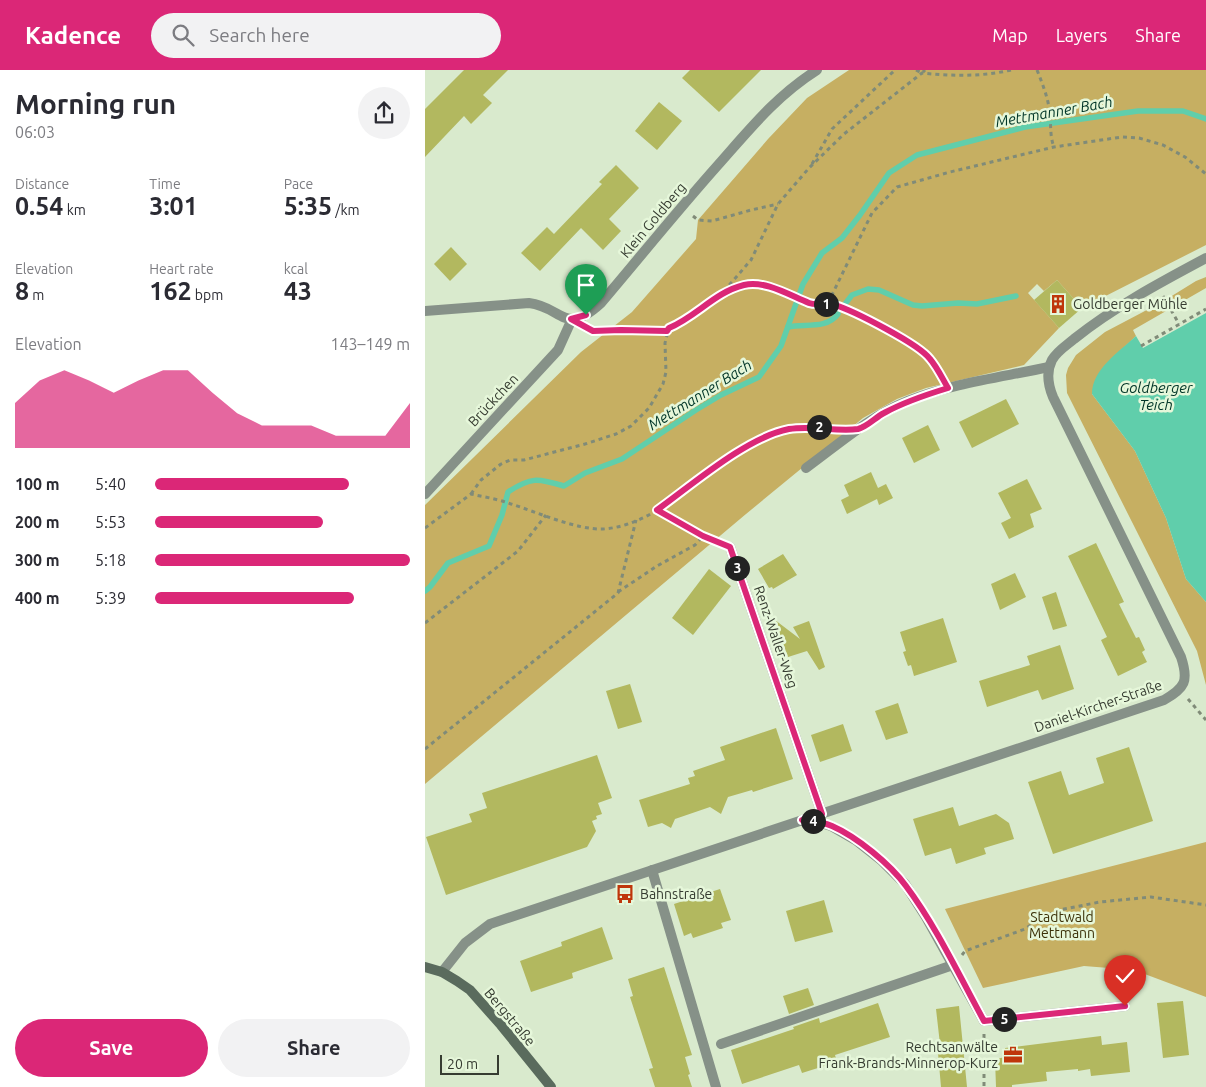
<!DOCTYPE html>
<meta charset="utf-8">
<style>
:root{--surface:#fff;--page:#f2f2f3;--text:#2b2b33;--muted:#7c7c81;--accent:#db2777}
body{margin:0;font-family:Ubuntu,sans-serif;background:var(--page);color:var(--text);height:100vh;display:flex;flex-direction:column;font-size:19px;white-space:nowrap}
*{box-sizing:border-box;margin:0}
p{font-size:16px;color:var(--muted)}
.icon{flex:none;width:28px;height:28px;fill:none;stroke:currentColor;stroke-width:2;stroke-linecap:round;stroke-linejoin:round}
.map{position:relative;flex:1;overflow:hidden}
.drawer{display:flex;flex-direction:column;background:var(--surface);width:425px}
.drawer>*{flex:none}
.scale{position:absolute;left:15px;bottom:12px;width:59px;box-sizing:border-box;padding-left:5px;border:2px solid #363c31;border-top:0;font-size:14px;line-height:18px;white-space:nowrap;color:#363c31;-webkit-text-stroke:4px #e6f7da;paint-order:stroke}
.pin{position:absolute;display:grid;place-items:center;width:42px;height:42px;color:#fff;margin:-51px -21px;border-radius:50% 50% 50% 0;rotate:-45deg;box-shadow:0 0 5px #0007}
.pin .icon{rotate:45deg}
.km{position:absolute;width:25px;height:25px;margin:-12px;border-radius:50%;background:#222;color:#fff;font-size:14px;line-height:25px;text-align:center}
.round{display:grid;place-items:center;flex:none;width:52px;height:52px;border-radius:26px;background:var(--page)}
.overview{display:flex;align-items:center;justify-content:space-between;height:85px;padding:0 15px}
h1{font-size:28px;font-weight:700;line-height:38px}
.stats{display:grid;grid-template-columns:repeat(3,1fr);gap:8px;height:85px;padding:5px 15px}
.stats div{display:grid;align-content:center}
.stats b{font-size:25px;font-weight:700}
.stats small{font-size:14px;font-weight:400}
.stats p{font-size:14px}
.chart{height:140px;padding:10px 15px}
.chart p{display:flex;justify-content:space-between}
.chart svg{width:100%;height:90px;margin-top:5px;fill:var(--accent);opacity:.7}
.action{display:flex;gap:10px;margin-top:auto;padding:10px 15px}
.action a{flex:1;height:58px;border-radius:30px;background:var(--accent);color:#fff;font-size:20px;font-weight:700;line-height:58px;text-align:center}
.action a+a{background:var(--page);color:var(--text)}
ul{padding:0 15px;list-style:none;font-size:16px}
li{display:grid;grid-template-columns:80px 60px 1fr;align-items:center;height:38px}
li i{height:12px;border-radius:6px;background:var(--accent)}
header{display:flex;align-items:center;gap:30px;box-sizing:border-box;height:70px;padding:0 25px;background:var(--accent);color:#fff}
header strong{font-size:24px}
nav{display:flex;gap:28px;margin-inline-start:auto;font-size:18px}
.search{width:350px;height:45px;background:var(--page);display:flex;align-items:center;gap:12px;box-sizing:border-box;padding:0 18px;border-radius:28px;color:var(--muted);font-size:19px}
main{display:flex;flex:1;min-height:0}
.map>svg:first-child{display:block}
.green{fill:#c6af62}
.water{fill:#60ceab}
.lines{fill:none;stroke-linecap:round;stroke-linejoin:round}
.stream{stroke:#60ceab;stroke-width:5.5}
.building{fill:#b2b85f}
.path{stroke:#808b78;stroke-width:3;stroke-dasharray:4 4;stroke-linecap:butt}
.lane{stroke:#869188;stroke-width:10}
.street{stroke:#869188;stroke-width:10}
.secondary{stroke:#5a6b5d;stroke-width:10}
.route-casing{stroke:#fff;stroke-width:10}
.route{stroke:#db2777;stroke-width:6}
.labels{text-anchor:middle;stroke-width:5;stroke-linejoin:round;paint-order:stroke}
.street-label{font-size:14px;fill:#363c31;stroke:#e6f7da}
.poi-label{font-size:14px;fill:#363c31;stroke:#e6f7da;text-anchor:start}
.park-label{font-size:14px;fill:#3c3108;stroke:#e6f7da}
.water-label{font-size:15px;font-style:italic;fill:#003527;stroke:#e6f7da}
</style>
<header>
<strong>Kadence</strong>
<div class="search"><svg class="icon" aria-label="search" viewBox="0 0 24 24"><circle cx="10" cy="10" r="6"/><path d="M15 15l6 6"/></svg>Search here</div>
<nav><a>Map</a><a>Layers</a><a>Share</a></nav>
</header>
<main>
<section class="drawer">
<div class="overview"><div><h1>Morning run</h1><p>06:03</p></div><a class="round"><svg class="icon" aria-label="share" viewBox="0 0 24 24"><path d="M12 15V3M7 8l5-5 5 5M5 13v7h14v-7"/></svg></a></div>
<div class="stats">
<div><p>Distance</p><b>0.54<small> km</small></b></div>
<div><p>Time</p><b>3:01</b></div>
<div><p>Pace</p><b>5:35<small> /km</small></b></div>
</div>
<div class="stats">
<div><p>Elevation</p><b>8<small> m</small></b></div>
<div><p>Heart rate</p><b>162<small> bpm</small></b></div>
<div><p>kcal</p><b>43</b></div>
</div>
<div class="chart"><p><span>Elevation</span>143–149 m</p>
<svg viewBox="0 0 160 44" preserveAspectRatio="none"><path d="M0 44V22L10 11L20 6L30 11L40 17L50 11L60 6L70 6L80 17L90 27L100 33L110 33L120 33L130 38L140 38L150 38L160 22V44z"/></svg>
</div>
<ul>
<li><b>100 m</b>5:40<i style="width:76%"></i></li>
<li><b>200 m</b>5:53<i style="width:66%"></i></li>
<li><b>300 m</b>5:18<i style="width:100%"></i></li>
<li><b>400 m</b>5:39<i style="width:78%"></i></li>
</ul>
<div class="action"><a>Save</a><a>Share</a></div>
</section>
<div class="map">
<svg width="781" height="1017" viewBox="0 0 781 1017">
<rect width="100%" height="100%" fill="#d9eacd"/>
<!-- green -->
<g class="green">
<path d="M424 0H781V175L657 238 632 210 619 221 612 214 603 223 634 258 599 295 501 318 472 329 438 348 321 444 0 714V435L156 282 207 242 271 169 273 150 343 69 382 28Z"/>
<path d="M781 207V218L708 260 711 266 692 284 667 324 710 381 741 448 761 509 781 532V615L772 581 642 323 641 305 643 298 651 285 680 262 737 232 771 211Z"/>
<path d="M781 772V927L709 900 659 896 558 918 520 839Z"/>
</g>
<!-- water -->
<path class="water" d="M781 243V532L761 509 741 448 710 381 667 324C667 299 694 282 711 266L718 278Z"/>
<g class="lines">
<!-- stream -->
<g class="stream">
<path d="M420 234 427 225 443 219 454 220 488 235 497 236 533 233 552 234 591 226"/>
<path d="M363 257C379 253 401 260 413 244"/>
<path d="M0 521 5 517 23 493 64 476 77 445 83 422C106 407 112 408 139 416L160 403 197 389 271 340 296 325 334 307 356 276 378 214 397 183 417 168 435 145 464 103 492 85 600 57 713 41H758L781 49"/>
</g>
</g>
<!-- building -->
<g class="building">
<path d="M39 0H83L58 25 67 33 46 54 39 46 0 87V39Z"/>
<path d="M265 0H336L294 42 257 8Z"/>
<path d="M234 32 257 51 232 80 210 61Z"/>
<path d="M191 95 214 118 184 149 196 161 178 180 156 158 115 201 96 183 122 157 129 164 177 114 174 112Z"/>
<path d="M26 177 42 194 25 211 9 194Z"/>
<path d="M632 210 657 238 634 258 609 230Z"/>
<path d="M581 329 594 354 547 378 534 352Z"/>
<path d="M503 355 515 380 489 393 477 368Z"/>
<path d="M446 402 453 418 461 414 468 428 454 435 452 429 422 444 416 430 424 426 419 415Z"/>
<path d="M602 409 617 439 605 444 609 457 584 469 576 453 586 448 573 423Z"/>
<path d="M671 473 699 532 694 534 711 568 714 567 720 580 717 582 722 592 693 606 676 570 682 567 643 486Z"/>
<path d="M358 484 372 505 348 519 347 517 344 518 333 499Z"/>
<path d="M284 499 306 516 268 565 247 548Z"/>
<path d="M590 503 601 527 575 540 566 514Z"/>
<path d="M631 522 642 556 628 560 617 527Z"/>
<path d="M518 548 532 592 489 606 486 595 483 596 478 582 481 581 475 562Z"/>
<path d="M350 550 375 569 368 557 384 551 400 597 394 600 382 581 363 587Z"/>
<path d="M635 575 649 619 617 630 613 620 562 637 554 611 605 595 602 586Z"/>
<path d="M205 614 217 652 193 659 181 621Z"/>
<path d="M473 633 483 663 461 670 450 641Z"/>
<path d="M418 654 427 681 395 692 386 665Z"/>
<path d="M351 658 368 709 328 722 327 720 303 727 296 744 285 737 250 749 246 758 237 753 223 757 214 730 265 714 263 708 270 706 268 701 300 690 295 677Z"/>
<path d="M704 677 728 751 628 784 603 712 636 701 644 725 679 713 671 688Z"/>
<path d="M172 685 187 728 173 733 177 744 171 746 172 749 167 751 171 761 162 777 21 825 1 767 47 752 44 744 62 738 57 723Z"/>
<path d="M528 737 534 756 571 744 584 753 589 769 559 778 561 784 531 794 526 778 500 786 488 749Z"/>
<path d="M295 819 306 850 296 853 298 858 268 868 266 863 259 866 249 834Z"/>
<path d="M399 830 408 862 370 872 361 841Z"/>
<path d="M177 857 188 889 147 903 148 908 106 922 95 891 137 876 136 872Z"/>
<path d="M239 897 267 985 260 987 265 1004 263 1005 267 1017H230L224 999 228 998 205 927 208 926 203 909Z"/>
<path d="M383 918 389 935 364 944 358 926Z"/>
<path d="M758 931 764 985 738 988 732 933Z"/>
<path d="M453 933 465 967 410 985 412 992 377 1003 374 995 317 1014 306 980 369 959 368 957 394 948 395 953Z"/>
<path d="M534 936 542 1017H516L513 983H516L511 939Z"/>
<path d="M676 966 677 975 702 972 705 1002 666 1006 665 999 653 1001V999L621 1002 622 1011 587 1015V1017H571L570 989 581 987 580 978Z"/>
</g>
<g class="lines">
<!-- path -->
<g class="path">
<path d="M491 0 497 3 500 0"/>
<path d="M612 0C618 15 624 30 625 46 626 57 625 67 629 77"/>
<path d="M387 94 407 59 470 0"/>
<path d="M268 146 273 150 287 151 326 140 353 134"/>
<path d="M299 221 326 190 353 134 384 98 419 64 497 3C526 6 556 7 586 0"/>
<path d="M738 226 754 254"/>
<path d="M403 233 447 143 472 117 525 102 629 77 697 67 714 68 738 75 760 87 781 104"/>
<path d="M163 259C169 262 230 261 242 261"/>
<path d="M716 276 781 239"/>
<path d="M46 424 56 410 76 394 85 390H99L160 374 191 364 206 356 224 338 238 314 241 302 240 273 244 257 254 254 299 222 320 215 333 213 389 235 403 233 410 235 454 256 495 279 505 288 516 307"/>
<path d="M232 440 278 466 293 472"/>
<path d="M0 458 46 424C59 427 73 429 86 434 112 442 151 460 178 459 241 455 290 385 349 363 368 356 389 357 409 358"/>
<path d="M193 522 232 496 270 475 278 466"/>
<path d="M0 553 93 481 121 445"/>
<path d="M763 629 781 650"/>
<path d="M0 679 193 523 211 450"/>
<path d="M537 885 540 881 600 859 616 848 634 840 675 832 726 827 781 835"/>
<path d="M559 964V1017"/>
</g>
<!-- lane -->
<g class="lane">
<path d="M559 951 700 936"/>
<path d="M296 974 528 895"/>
</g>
<!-- street -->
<g class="street">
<path d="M0 241 104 233C138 237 139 267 176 233 215 187 253 140 293 95 324 60 351 26 392 0"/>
<path d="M381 398C414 374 445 346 483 331 527 313 578 307 624 297"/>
<path d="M0 424 133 280 147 249"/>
<path d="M305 477 397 744"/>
<path d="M381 751 393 752 406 756 432 771 456 790 480 814 501 847 559 951"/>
<path d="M227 800 291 1017"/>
<path d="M17 902 40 873 65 854 739 630C760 618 764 611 756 587L628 327C623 315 621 302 627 290 632 281 642 275 649 269 689 237 736 212 781 188"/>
</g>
<!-- secondary -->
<path class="secondary" d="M0 897 17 902 32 911 45 920 76 955 126 1017"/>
</g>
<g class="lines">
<!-- route casing -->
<g class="route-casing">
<path id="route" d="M161 245 146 249 168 261 196 260 242 261 244 258C271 247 290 222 319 215 340 210 364 225 384 233 392 236 401 232 410 235 429 241 494 274 505 289 512 297 517 308 523 318 500 325 479 332 459 343 451 347 442 357 433 359 411 362 387 355 364 359 322 367 267 415 232 440L278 466 305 477 397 744 377 750C387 751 398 752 407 756 432 767 465 794 481 816 511 856 535 907 559 951L700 936"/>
</g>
<!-- route -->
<use href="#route" class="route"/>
</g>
<!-- icons -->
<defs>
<g id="building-bare" transform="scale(1.5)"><path d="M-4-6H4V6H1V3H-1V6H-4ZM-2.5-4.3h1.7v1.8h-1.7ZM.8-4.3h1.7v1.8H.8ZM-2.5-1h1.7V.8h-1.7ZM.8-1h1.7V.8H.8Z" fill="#bf360b" stroke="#e6f7da" stroke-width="2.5" paint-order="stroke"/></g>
<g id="bus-bare" transform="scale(1.5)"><path d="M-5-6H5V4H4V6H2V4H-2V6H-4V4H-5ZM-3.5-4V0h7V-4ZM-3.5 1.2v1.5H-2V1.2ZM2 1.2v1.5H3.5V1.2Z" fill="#bf360b" stroke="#e6f7da" stroke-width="2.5" paint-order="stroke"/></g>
<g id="office-bare" transform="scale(1.5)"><path d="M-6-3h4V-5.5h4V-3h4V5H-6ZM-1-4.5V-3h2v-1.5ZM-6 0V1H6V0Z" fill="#bf360b" stroke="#e6f7da" stroke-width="2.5" paint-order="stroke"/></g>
</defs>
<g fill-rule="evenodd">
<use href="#building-bare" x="633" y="234"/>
<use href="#bus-bare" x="200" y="824"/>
<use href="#office-bare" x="588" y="985"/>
</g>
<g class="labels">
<!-- street labels -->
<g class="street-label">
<text transform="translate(228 150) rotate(-50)" y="5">Klein Goldberg</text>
<text transform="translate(68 330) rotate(-47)" y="5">Brückchen</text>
<text transform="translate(351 567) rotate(71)" y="5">Renz-Waller-Weg</text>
<text transform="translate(673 636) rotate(-19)" y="5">Daniel-Kircher-Straße</text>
<text transform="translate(85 947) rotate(50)" y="5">Bergstraße</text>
</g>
<!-- poi labels -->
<g class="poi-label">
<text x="648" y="239">Goldberger Mühle</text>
<text x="215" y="829">Bahnstraße</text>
<text x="573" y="982" text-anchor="end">Rechtsanwälte<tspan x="573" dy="16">Frank-Brands-Minnerop-Kurz</tspan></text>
</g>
<!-- park labels -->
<g class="park-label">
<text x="637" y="852">Stadtwald<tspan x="637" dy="16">Mettmann</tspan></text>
</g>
<!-- water labels -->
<g class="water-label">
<text transform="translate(629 42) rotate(-10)" y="5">Mettmanner Bach</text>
<text x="731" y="323">Goldberger<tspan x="731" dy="17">Teich</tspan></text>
<text transform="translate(275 325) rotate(-32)" y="5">Mettmanner Bach</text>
</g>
</g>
</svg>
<div class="scale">20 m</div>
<div class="pin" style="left:161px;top:245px;background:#1e9e55"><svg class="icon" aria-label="arrive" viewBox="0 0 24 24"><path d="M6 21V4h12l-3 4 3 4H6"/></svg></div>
<div class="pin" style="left:700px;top:936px;background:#d93025"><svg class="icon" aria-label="check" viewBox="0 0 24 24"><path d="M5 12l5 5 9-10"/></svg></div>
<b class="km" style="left:401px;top:234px">1</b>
<b class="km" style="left:394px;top:357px">2</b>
<b class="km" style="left:312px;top:498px">3</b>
<b class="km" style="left:388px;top:751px">4</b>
<b class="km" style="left:579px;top:949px">5</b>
</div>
</main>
